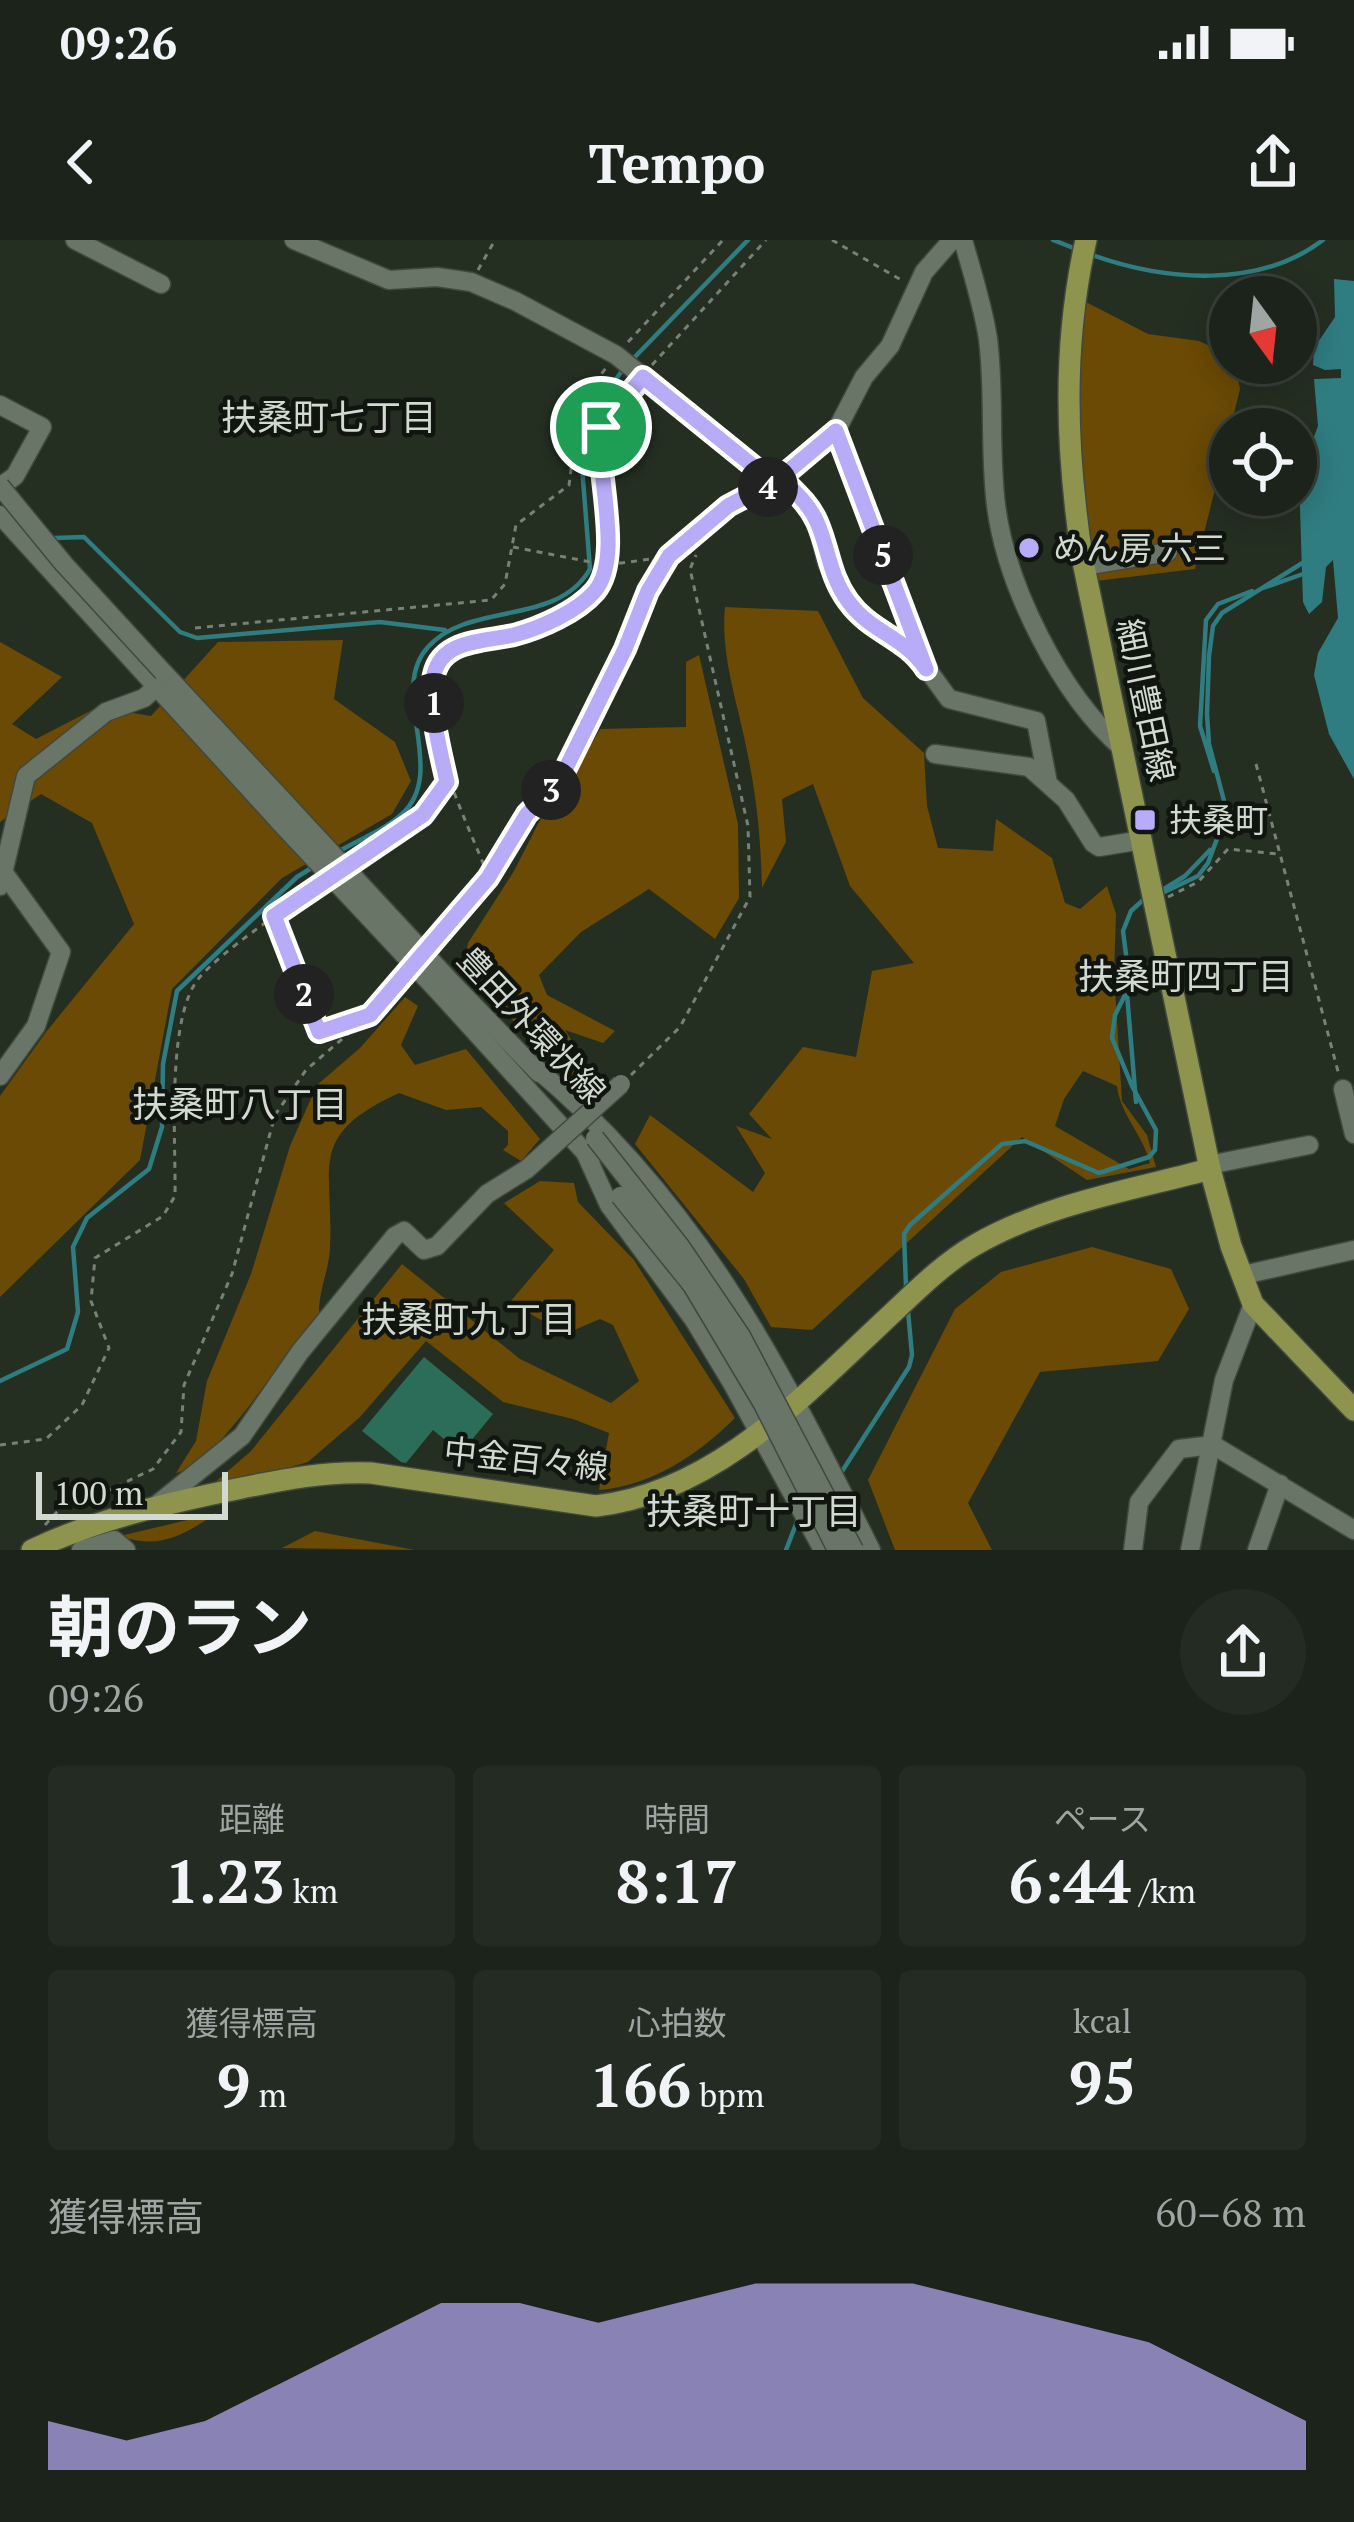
<!DOCTYPE html>
<html lang="ja">
<meta charset="utf-8">
<style>
:root{--surface:#1b231a;--page:#242b23;--text:#f1f3f6;--muted:#a0a4a2;--line:#394039;--accent:#b8abf7}
body{margin:0;font-family:"PT Serif","Noto Sans JP",serif;background:var(--page);color:var(--text);height:100vh;display:flex;flex-direction:column;font-size:45px;white-space:nowrap}
*{box-sizing:border-box;margin:0}
p{font-size:39px;color:var(--muted)}
.icon{flex:none;width:66px;height:66px;fill:none;stroke:currentColor;stroke-width:2;stroke-linecap:round;stroke-linejoin:round}
.map{position:relative;height:1310px;overflow:hidden}
.panel{display:flex;flex-direction:column;background:var(--surface);flex:1}
.panel>*{flex:none}
.needle{width:78px;rotate:165deg}
.buttons{position:absolute;left:1209px;top:36px;display:grid;gap:24px}
.buttons a{display:grid;place-items:center;width:108px;height:108px;border-radius:50%;background:var(--surface);box-shadow:0 6px 30px #0003,0 0 0 3px var(--line);font-size:60px}
.scale{position:absolute;left:36px;bottom:30px;width:192px;box-sizing:border-box;padding-left:12px;border:6px solid #d2d9d0;border-top:0;font-size:33px;line-height:42px;white-space:nowrap;color:#d2d9d0;-webkit-text-stroke:9px #11150f;paint-order:stroke}
.pin{position:absolute;display:grid;place-items:center;width:102px;height:102px;color:#fff;margin:-51px;border:6px solid #fff;border-radius:50%;box-shadow:0 3px 12px #0007}
.km{position:absolute;width:60px;height:60px;margin:-30px;border-radius:50%;background:#222;color:#fff;font-size:33px;line-height:60px;text-align:center}
.round{display:grid;place-items:center;flex:none;width:126px;height:126px;border-radius:63px;background:var(--page)}
.summary{display:flex;align-items:center;justify-content:space-between;height:204px;padding:0 48px}
h1{font-size:66px;font-weight:700;line-height:90px}
.stats{display:grid;grid-template-columns:repeat(3,1fr);gap:18px;height:204px;padding:12px 48px}
.stats div{display:grid;align-content:center;border-radius:12px;background:var(--page);text-align:center}
.stats b{font-size:60px;font-weight:700}
.stats small{font-size:33px;font-weight:400}
.stats p{font-size:33px}
.chart{height:336px;padding:24px 48px}
.chart p{display:flex;justify-content:space-between}
.chart svg{width:100%;height:216px;margin-top:12px;fill:var(--accent);opacity:.7}
.status{display:flex;justify-content:space-between;align-items:center;height:84px;padding:0 60px;background:var(--surface);direction:ltr}
.status svg{height:33px;fill:currentColor}
header{display:flex;justify-content:space-between;align-items:center;height:156px;padding:0 48px;background:var(--surface);font-size:54px;font-weight:700}
.map>svg:first-child{display:block}
.green{fill:#6a4a04;fill-rule:evenodd}
.water{fill:#2f7d81}
.lines{fill:none;stroke-linecap:round;stroke-linejoin:round}
.stream{stroke:#2f7d81;stroke-width:4.5}
.building{fill:#2b6d59}
.minor-casing{stroke:#40493e;stroke-width:21}
.major-casing{stroke:#40493e;stroke-width:24}
.path{stroke:#788176;stroke-width:3;stroke-dasharray:6 6;stroke-linecap:butt}
.minor{stroke:#697566;stroke-width:18}
.major{stroke:#8e944e;stroke-width:21}
.minor-bridge-casing{stroke:#40493e;stroke-width:21;stroke-linecap:butt}
.minor-bridge{stroke:#697566;stroke-width:18}
.route-casing{stroke:#fff;stroke-width:24}
.route{stroke:#b8abf7;stroke-width:15}
.poi-dot{fill:#b8abf7;stroke:#11150f;stroke-width:4.5}
.labels{text-anchor:middle;stroke-width:9;stroke-linejoin:round;paint-order:stroke}
.poi-label{font-size:33px;fill:#d2d9d0;stroke:#11150f;text-anchor:start}
.street-label{font-size:33px;fill:#d2d9d0;stroke:#11150f}
.neighbourhood-label{font-size:36px;fill:#d2d9d0;stroke:#11150f}
</style>
<div class="status"><b>09:26</b><svg viewBox="0 0 49 12"><path d="M0 12V9h3v3zM5 12V6h3v6zM10 12V3h3v9zM15 12V0h3v12zM26 1h20v11H26zM47 4h2v5h-2z"/></svg></div>
<header><svg class="icon" aria-label="back" viewBox="0 0 24 24"><path d="M15 5l-7 7 7 7"/></svg>Tempo<svg class="icon" aria-label="share" viewBox="0 0 24 24"><path d="M12 15V3M7 8l5-5 5 5M5 13v7h14v-7"/></svg></header>
<div class="map">
<svg width="1354" height="1310" viewBox="0 0 1354 1310">
<rect width="100%" height="100%" fill="#242f22"/>
<!-- green -->
<g class="green">
<path d="M1084 61 1148 94 1199 101 1230 115V123H1235L1240 149 1195 329 1088 342 1075 143Z"/>
<path d="M725 367 818 371 863 458 924 513 927 566 938 608 993 611 996 579 1052 618 1065 663 1080 669 1107 646 1116 674 1114 734 1122 861 1147 895 1156 927 1087 940 1022 897 812 1090 771 1087 744 1039 635 904 650 875 753 952 765 933 736 886 772 899 749 874 803 807 856 817 872 731 914 723 850 646 813 544 782 559 786 602 762 648C761 603 757 559 748 516 739 466 720 417 725 367ZM1083 831 1117 846C1120 874 1143 895 1150 923L1129 929 1055 886 1064 859Z"/>
<path d="M343 400 334 459 395 502 411 541 392 574 282 638 172 749 140 920 0 1057V856L46 792 134 684 92 583 41 554 0 582V402L62 437 12 484 36 499 98 467 151 476 218 402Z"/>
<path d="M699 415 738 584 739 658 715 699 649 649 581 692 539 735 547 755 615 791 603 803 565 790 598 842 584 851 463 731 468 703 514 631 542 576 569 543 600 489 686 487V422Z"/>
<path d="M405 757 418 766 401 805 415 825 466 809 540 899 521 921 503 910 508 905V891L481 867 446 870 399 853C306 896 334 925 330 1008 329 1031 319 1048 319 1073 285 1110 219 1224 176 1233L196 1201 207 1141 251 1034 290 906 317 845 360 808Z"/>
<path d="M540 941 574 943 578 962 634 1020 735 1178C698 1215 651 1246 599 1250L609 1193 573 1179 503 1162 426 1101 360 1177 308 1222 205 1251 251 1211 402 1024 520 1119 611 1163 639 1141 613 1085 600 1079 565 1094 510 1062 554 1010 504 963Z"/>
<path d="M1092 1007 1171 1029 1189 1069 1158 1121 1040 1132 968 1263 992 1310H895L868 1240 955 1069 1001 1032Z"/>
<path d="M217 1273C182 1296 159 1310 120 1296Z"/>
<path d="M315 1291 415 1310 282 1308Z"/>
</g>
<!-- water -->
<path class="water" d="M1334 39 1354 41V539L1329 494 1314 435 1318 413 1338 378 1333 320 1326 327 1322 362 1309 374 1303 362 1299 237 1318 186 1314 139 1341 138V129L1325 130 1313 125 1314 108 1335 77Z"/>
<g class="lines">
<!-- stream -->
<g class="stream">
<path d="M1053 0 1076 9"/>
<path d="M1092 15C1165 41 1259 49 1323 0"/>
<path d="M630 122 748 0"/>
<path d="M54 298 84 297 180 392 197 398 380 382 445 390"/>
<path d="M1263 348 1303 334"/>
<path d="M1214 531 1200 486 1206 380 1218 364 1252 351"/>
<path d="M338 612C358 600 385 590 402 574 449 531 387 451 428 407 469 361 557 387 590 329L579 188 622 131"/>
<path d="M1159 652 1185 636 1210 610"/>
<path d="M1160 654 1198 636 1208 623 1227 572 1209 504 1207 474 1209 416 1213 386 1222 373 1304 322"/>
<path d="M1127 754 1136 862"/>
<path d="M906 1047 904 994 910 985 1002 904 1025 901 1099 933 1149 917 1155 910 1156 890 1132 846 1112 798 1115 775 1125 755 1128 730 1123 691 1131 671 1143 660"/>
<path d="M0 1141 67 1109 78 1072 73 1007 87 978 149 929 162 887 163 824 177 751 297 637 313 627"/>
<path d="M839 1236 909 1127 912 1115 908 1071"/>
<path d="M786 1310 798 1279"/>
</g>
</g>
<!-- building -->
<path class="building" d="M424 1117 493 1174 461 1213 433 1190 406 1223 401 1222 362 1191Z"/>
<g class="lines">
<!-- minor casing -->
<g class="minor-casing">
<g id="minor">
<path d="M75 0 161 44"/>
<path d="M294 0 389 40 437 37 471 42 515 61 616 115 774 243"/>
<path d="M963 0C972 32 983 66 988 99 995 154 989 210 996 265 1006 346 1061 455 1122 508"/>
<path d="M0 165 42 187 15 236 0 247"/>
<path d="M836 191 922 417"/>
<path d="M781 238 805 261 817 282 827 323 848 361 878 390 911 407 949 459 1036 481 1048 543"/>
<path d="M0 275 278 580"/>
<path d="M669 316 728 266 791 232 836 191 864 137 890 106 924 32 952 0"/>
<path d="M1084 326 1168 312"/>
<path d="M163 432 289 567"/>
<path d="M935 514 1029 527 1066 560 1093 603 1099 607 1142 600"/>
<path d="M0 646 26 536 106 472 144 458 155 448"/>
<path d="M451 742 539 833"/>
<path d="M438 751 591 919"/>
<path d="M532 825C695 959 779 1125 871 1310"/>
<path d="M0 836 36 786 61 712 4 633"/>
<path d="M1343 849 1354 894"/>
<path d="M584 910 609 965 694 1080 732 1143 823 1310"/>
<path d="M1209 925 1309 905"/>
<path d="M1243 1035 1354 1010"/>
<path d="M154 1267 242 1196 300 1112 395 996 404 991 424 1010 437 1006 487 954 527 929"/>
<path d="M81 1310 114 1300 126 1310"/>
<path d="M1133 1310 1139 1262 1179 1209 1213 1205 1354 1290"/>
<path d="M1190 1310 1224 1140 1253 1064"/>
<path d="M1257 1310 1280 1244"/>
</g>
</g>
<!-- major casing -->
<g class="major-casing">
<g id="major">
<path d="M1086 0C1062 107 1066 209 1082 317L1210 929 1231 1006 1253 1064 1354 1170"/>
<path d="M32 1310C93 1281 156 1266 222 1252 272 1242 319 1231 371 1233L596 1266C713 1253 802 1158 884 1081 912 1055 942 1024 975 1005 1046 964 1132 950 1210 929"/>
</g>
</g>
<!-- path -->
<g class="path">
<path d="M832 0 903 41"/>
<path d="M478 30 495 0"/>
<path d="M628 102 723 0"/>
<path d="M652 125 766 0"/>
<path d="M513 307 606 325 651 319"/>
<path d="M195 388 491 360 505 344 516 285 569 245C578 184 564 181 606 128"/>
<path d="M1256 524 1339 835"/>
<path d="M359 618 423 575 447 542"/>
<path d="M488 636C471 588 398 451 450 411 467 398 492 400 512 395 524 393 535 387 547 382 564 375 589 361 598 345 625 295 581 223 604 181 611 168 624 157 634 146"/>
<path d="M1168 657 1198 642 1228 609 1278 614"/>
<path d="M275 678 319 792 365 777"/>
<path d="M435 698 488 638 527 574 559 542 660 331"/>
<path d="M631 835 680 787 750 657 748 586 690 329 696 315"/>
<path d="M0 1205 46 1199 82 1165 109 1108 91 1061 95 1018 163 976 175 956C176 902 166 778 199 738 224 709 284 670 317 647"/>
<path d="M45 1285 67 1261 107 1251 153 1229 181 1192 184 1145 232 1034 275 875 306 830 370 775 402 738"/>
</g>
<!-- minor -->
<use href="#minor" class="minor"/>
<!-- major -->
<use href="#major" class="major"/>
<!-- minor-bridge casing -->
<g class="minor-bridge-casing">
<g id="minor-bridge">
<path d="M0 246 64 324 163 432"/>
<path d="M289 567 451 742"/>
<path d="M278 580 438 751"/>
<path d="M595 898 680 1006 741 1096 854 1310"/>
<path d="M527 929 621 844"/>
<path d="M620 956 692 1045 763 1164 837 1310"/>
</g>
</g>
<!-- minor-bridge -->
<use href="#minor-bridge" class="minor-bridge"/>
</g>
<g class="lines">
<!-- route casing -->
<g class="route-casing">
<path id="route" d="M601 187C595 231 624 316 595 351 577 372 540 388 514 395 483 402 437 399 433 441 430 474 440 510 447 542L423 575 274 676 319 792 370 775 488 638 527 574 559 542 625 409 648 351 669 316 728 266 781 238C795 252 809 264 817 282 829 309 829 335 848 361 871 393 904 396 926 429L836 191 774 243 643 137 601 187"/>
</g>
<!-- route -->
<use href="#route" class="route"/>
</g>
<!-- markers -->
<g class="poi-dot">
<circle cx="1029" cy="308" r="12"/>
<rect x="1133" y="568" width="24" height="24" rx="6"/>
</g>
<g class="labels">
<!-- poi labels -->
<g class="poi-label">
<text x="1053" y="320">めん房 六三</text>
<text x="1169" y="592">扶桑町</text>
</g>
<!-- street labels -->
<g class="street-label">
<text transform="translate(1146 460) rotate(78)" y="12">細川豊田線</text>
<text transform="translate(532 785) rotate(47)" y="12">豊田外環状線</text>
<text transform="translate(526 1219) rotate(6)" y="12">中金百々線</text>
</g>
<!-- neighbourhood labels -->
<g class="neighbourhood-label">
<text x="329" y="190">扶桑町七丁目</text>
<text x="1186" y="749">扶桑町四丁目</text>
<text x="240" y="877">扶桑町八丁目</text>
<text x="469" y="1092">扶桑町九丁目</text>
<text x="754" y="1284">扶桑町十丁目</text>
</g>
</g>
</svg>
<div class="buttons">
<a><svg class="needle" viewBox="-14 -14 28 28"><path d="M0-13l5 13h-10z" fill="#e53935"/><path d="M0 13l5-13h-10z" fill="#a0a4a2"/></svg></a>
<a><svg class="icon" aria-label="locate" viewBox="0 0 24 24"><circle cx="12" cy="12" r="6"/><path d="M12 2v4M12 18v4M2 12h4M18 12h4"/></svg></a>
</div>
<div class="scale">100 m</div>
<div class="pin" style="left:601px;top:187px;background:#1e9e55"><svg class="icon" aria-label="arrive" viewBox="0 0 24 24"><path d="M6 21V4h12l-3 4 3 4H6"/></svg></div>
<b class="km" style="left:434px;top:463px">1</b>
<b class="km" style="left:304px;top:754px">2</b>
<b class="km" style="left:551px;top:550px">3</b>
<b class="km" style="left:768px;top:247px">4</b>
<b class="km" style="left:883px;top:315px">5</b>
</div>
<section class="panel">
<div class="summary"><div><h1>朝のラン</h1><p>09:26</p></div><a class="round"><svg class="icon" aria-label="share" viewBox="0 0 24 24"><path d="M12 15V3M7 8l5-5 5 5M5 13v7h14v-7"/></svg></a></div>
<div class="stats">
<div><p>距離</p><b>1.23<small> km</small></b></div>
<div><p>時間</p><b>8:17</b></div>
<div><p>ペース</p><b>6:44<small> /km</small></b></div>
</div>
<div class="stats">
<div><p>獲得標高</p><b>9<small> m</small></b></div>
<div><p>心拍数</p><b>166<small> bpm</small></b></div>
<div><p>kcal</p><b>95</b></div>
</div>
<div class="chart"><p><span>獲得標高</span>60–68 m</p>
<svg viewBox="0 0 160 44" preserveAspectRatio="none"><path d="M0 44V34L10 38L20 34L30 26L40 18L50 10L60 10L70 14L80 10L90 6L100 6L110 6L120 10L130 14L140 18L150 26L160 34V44z"/></svg>
</div>
</section>
